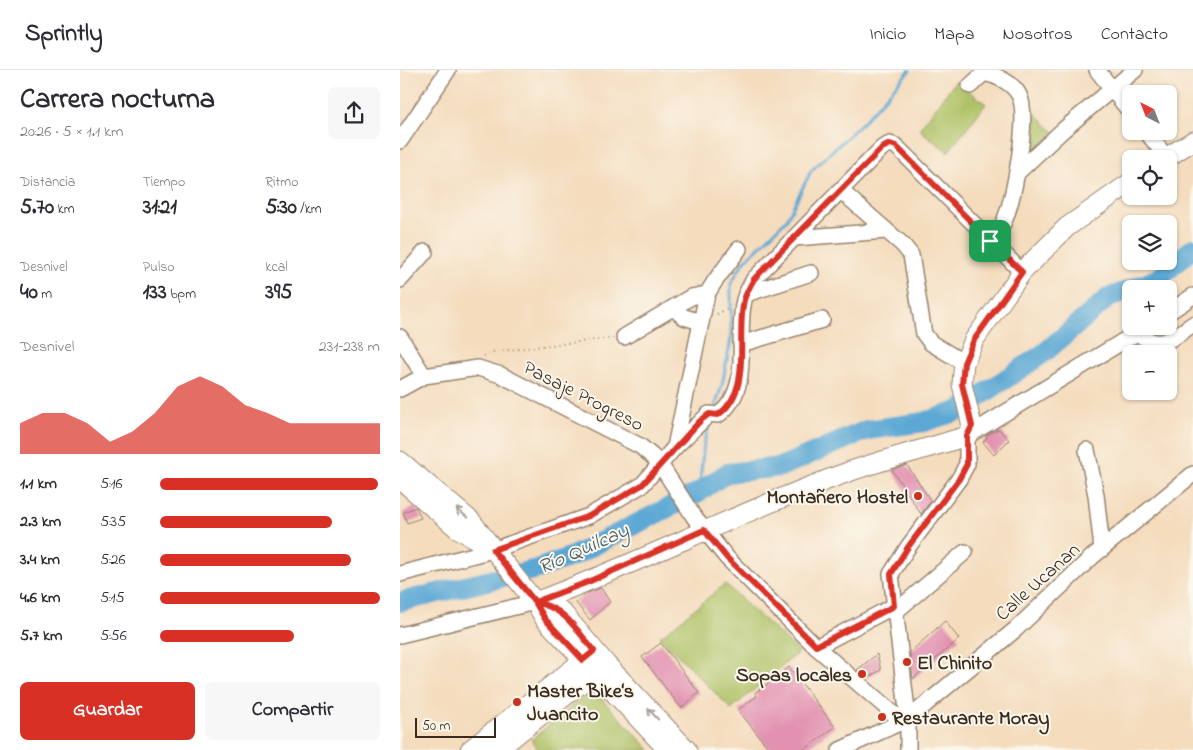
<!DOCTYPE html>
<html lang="es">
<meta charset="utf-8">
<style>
:root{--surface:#fff;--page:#f7f7f7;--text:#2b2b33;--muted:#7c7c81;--line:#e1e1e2;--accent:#d93025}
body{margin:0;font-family:"Indie Flower",sans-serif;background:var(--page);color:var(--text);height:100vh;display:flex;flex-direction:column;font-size:19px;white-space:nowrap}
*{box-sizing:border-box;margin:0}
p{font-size:16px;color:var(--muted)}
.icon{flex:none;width:28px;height:28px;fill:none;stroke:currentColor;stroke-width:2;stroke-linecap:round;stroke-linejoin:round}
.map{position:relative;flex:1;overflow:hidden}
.side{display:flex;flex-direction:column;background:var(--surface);width:400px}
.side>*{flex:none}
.needle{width:32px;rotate:318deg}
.buttons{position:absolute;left:722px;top:15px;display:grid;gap:10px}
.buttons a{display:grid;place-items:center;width:55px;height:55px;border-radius:8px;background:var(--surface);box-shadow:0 1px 4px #0004;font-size:25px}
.scale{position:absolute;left:15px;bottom:12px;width:81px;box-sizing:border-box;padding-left:5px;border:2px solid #3b2a1e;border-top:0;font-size:14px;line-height:18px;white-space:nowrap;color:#3b2a1e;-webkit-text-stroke:4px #fbf7ec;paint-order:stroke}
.pin{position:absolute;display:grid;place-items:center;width:42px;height:42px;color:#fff;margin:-21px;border-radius:10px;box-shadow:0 2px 8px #0006}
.round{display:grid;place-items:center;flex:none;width:52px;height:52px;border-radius:8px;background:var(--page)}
.summary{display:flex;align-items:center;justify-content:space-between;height:85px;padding:0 20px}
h1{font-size:28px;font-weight:700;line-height:38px}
.metrics{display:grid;grid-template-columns:repeat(3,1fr);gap:8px;height:85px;padding:5px 20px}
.metrics div{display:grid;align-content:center}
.metrics b{font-size:21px;font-weight:700}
.metrics small{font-size:14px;font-weight:400}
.metrics p{font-size:14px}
.chart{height:140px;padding:10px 20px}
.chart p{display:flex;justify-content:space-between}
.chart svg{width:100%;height:90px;margin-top:5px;fill:var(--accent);opacity:.7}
.primary-button{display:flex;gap:10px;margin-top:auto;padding:10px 20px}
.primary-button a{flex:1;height:58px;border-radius:8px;background:var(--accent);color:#fff;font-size:20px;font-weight:700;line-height:58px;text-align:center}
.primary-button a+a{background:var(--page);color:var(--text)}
ul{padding:0 20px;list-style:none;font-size:16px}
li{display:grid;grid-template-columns:80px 60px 1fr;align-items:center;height:38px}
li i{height:12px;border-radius:6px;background:var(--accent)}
header{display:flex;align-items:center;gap:30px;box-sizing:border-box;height:70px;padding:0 25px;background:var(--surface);border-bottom:1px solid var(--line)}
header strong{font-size:24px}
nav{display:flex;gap:28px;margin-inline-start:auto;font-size:18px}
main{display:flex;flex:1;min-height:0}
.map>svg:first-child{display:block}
.green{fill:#aec165;stroke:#747642}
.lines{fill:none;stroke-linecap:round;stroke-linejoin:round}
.stream{stroke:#5ba8d4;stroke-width:3}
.river{stroke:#5ba8d4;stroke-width:20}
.building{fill:#e291b1}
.minor-casing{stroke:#98836e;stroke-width:18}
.major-casing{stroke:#98836e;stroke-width:21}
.path{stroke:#98836e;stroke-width:2;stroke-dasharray:1 4;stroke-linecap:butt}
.minor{stroke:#fff;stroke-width:15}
.major{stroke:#fff;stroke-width:19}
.oneway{stroke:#a79f9a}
.route-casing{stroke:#fff;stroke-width:10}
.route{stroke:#d93025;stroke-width:6}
.poi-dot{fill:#c8321e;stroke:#fbf7ec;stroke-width:2}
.labels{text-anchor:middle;stroke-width:4;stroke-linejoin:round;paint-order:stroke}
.street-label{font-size:20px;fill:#3b2a1e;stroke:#fbf7ec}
.poi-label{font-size:20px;font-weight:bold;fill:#3b2a1e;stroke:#fbf7ec;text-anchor:start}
.water-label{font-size:21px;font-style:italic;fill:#485c67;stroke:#fbf7ec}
</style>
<header>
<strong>Sprintly</strong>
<nav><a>Inicio</a><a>Mapa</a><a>Nosotros</a><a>Contacto</a></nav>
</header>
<main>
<section class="side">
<div class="summary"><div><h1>Carrera nocturna</h1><p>20:26 · 5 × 1.1 km</p></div><a class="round"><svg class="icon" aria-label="share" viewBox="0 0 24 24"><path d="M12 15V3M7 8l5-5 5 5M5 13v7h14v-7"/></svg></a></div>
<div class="metrics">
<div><p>Distancia</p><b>5.70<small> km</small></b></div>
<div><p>Tiempo</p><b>31:21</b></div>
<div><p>Ritmo</p><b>5:30<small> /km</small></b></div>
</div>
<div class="metrics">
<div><p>Desnivel</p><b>40<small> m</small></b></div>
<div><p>Pulso</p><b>133<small> bpm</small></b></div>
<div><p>kcal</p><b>395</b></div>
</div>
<div class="chart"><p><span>Desnivel</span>231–238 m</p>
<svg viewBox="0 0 160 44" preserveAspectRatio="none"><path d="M0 44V29L10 24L20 24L30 29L40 38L50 33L60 24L70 11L80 6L90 11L100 20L110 24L120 29L130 29L140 29L150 29L160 29V44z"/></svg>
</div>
<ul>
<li><b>1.1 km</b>5:16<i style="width:99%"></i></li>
<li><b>2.3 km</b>5:35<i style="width:78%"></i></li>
<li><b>3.4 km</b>5:26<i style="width:87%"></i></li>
<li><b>4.6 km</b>5:15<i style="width:100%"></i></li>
<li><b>5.7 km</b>5:56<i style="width:61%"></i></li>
</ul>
<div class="primary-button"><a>Guardar</a><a>Compartir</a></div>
</section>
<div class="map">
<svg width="793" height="680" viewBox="0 0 793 680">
<rect width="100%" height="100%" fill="#fbf7ec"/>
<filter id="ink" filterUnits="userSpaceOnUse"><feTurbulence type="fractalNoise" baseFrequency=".02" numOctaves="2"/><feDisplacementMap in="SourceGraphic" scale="10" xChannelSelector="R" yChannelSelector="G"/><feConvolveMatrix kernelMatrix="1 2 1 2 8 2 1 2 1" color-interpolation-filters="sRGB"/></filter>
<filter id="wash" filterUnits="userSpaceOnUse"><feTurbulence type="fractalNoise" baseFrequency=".0096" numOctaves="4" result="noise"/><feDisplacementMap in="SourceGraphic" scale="20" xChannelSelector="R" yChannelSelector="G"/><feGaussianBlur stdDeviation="1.12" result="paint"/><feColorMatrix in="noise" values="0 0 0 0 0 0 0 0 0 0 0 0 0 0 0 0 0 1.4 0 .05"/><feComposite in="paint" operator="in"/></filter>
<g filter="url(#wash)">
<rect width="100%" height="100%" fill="#f4dcbd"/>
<!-- green -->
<g class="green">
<path d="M556 11 586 34 548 82 519 59Z"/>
<path d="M627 35 654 62 626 92Z"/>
<path d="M325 514 399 582 331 639 260 567Z"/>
<path d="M190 621 195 622 250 680H139L131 670Z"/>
</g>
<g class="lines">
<!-- stream -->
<g class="stream">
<path d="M314 340 322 315 331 269V214L342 194 387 149 411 101 462 53 510 0"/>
<path d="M299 422 304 372 311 350"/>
</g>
<!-- river -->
<path class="river" d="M0 532 137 499 173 486 299 422 327 403 380 397 467 360 524 352 558 341 644 283 708 228 759 208 793 178"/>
</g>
<g id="blocks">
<!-- building -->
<g class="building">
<path d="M599 359 609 370 594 385 583 372 587 368 585 366Z"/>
<path d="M507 395 531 431 521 444 492 400Z"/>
<path d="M16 437 21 448 7 453 3 442Z"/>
<path d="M201 518 210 532 190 550 176 533 188 523Z"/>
<path d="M545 551 559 569 513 609 510 582Z"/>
<path d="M261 573 299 623 281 638 242 587Z"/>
<path d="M477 584 481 600 467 608 457 600Z"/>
<path d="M389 597 435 657 404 680H370L338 640 357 626 355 623Z"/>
</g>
</g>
</g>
<g filter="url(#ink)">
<use href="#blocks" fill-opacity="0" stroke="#98836e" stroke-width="1"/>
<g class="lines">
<!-- minor casing -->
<g class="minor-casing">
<g id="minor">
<path d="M697 0 731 43"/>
<path d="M570 16 584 3C596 5 613 13 619 25 630 46 614 126 605 149 602 158 596 164 590 171"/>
<path d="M746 61 766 87"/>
<path d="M0 71 48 0"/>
<path d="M617 103 663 60 735 0"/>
<path d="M440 120 503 175 511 185 524 264 531 273 564 293"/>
<path d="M395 168 486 161"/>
<path d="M0 210 25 182"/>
<path d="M346 224 411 203"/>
<path d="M273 238 284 247 301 252"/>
<path d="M769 242 793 226"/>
<path d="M738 263C760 282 773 268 793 254"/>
<path d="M0 267 24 306"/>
<path d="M224 267 291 227 307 224"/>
<path d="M341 274 422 250"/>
<path d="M0 319 24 306 78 298 101 305 240 376 252 386 260 394 294 447 327 488 416 577 502 651"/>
<path d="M275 377 309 344 318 345C354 319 335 267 344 230 346 223 350 216 354 209L482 78 490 74 496 76 622 202"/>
<path d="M687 380 696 425 702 479"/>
<path d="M0 504 93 480 189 446 242 415 275 377 307 224 315 211 339 179"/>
<path d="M494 543 565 482"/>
<path d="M0 565 135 532"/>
<path d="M416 577 494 536"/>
<path d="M440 680 508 649 616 559 692 487 793 404"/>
<path d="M508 680V649L491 504 508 477 559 409 567 394V366L748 256"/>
</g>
</g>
<!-- major casing -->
<g class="major-casing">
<g id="major">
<path d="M764 89 793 71"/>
<path d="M0 391 71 451 135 532 145 549 268 680"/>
<path d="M0 409 57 458 84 474"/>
<path d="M135 532C242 492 343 440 451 401 489 388 529 378 567 366L572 356 562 314 564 293 574 270 622 202 667 157 731 112"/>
<path d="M135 532 149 535 161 541 206 594 287 680"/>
<path d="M70 680 194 582"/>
<path d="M97 680 204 595"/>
</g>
</g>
<!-- path -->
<g class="path">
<path d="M317 244 330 238"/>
<path d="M84 286 91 282 213 268"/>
</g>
<!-- minor -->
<use href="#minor" class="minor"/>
<!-- major -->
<use href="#major" class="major"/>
</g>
<!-- one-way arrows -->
<defs><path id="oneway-shaft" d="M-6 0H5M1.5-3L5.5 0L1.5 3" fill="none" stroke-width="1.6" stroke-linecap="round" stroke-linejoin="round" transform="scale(1.25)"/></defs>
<g class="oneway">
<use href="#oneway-shaft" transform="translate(62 443) rotate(-140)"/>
<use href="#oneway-shaft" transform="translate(253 644) rotate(-133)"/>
</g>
</g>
<g class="lines" filter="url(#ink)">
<!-- route casing -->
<g class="route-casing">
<path id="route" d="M590 171 496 76 490 74 482 78 354 209C350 216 346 223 344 230 335 267 354 319 318 345L309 344 300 351 242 415 189 446 93 480 135 532 145 549 183 590 194 581C176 559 165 538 135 532L188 512 304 460 327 488 416 576 494 536 491 504 508 477 559 409 567 394V366L572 356 562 314 564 293 574 270 622 202 590 171"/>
</g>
<!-- route -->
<use href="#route" class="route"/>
</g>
<!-- markers -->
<g class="poi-dot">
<circle cx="518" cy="426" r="5"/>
<circle cx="507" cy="592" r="5"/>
<circle cx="462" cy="604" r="5"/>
<circle cx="117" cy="632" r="5"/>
<circle cx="482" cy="647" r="5"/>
</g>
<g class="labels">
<!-- street labels -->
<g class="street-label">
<text transform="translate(184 325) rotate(27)" y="7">Pasaje Progreso</text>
<text transform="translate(637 511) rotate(-42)" y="7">Calle Ucanan</text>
</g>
<!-- poi labels -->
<g class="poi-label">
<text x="508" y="433" text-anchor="end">Montañero Hostel</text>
<text x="517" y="599">El Chinito</text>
<text x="452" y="611" text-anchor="end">Sopas locales</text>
<text x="127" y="627">Master Bike‘s<tspan x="127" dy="23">Juancito</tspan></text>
<text x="492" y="654">Restaurante Moray</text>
</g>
<!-- water labels -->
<g class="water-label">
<text transform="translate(183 478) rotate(-24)" y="7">Río Quilcay</text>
</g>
</g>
</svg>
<div class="buttons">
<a><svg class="needle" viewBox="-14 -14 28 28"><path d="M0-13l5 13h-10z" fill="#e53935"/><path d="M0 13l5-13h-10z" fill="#7c7c81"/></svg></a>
<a><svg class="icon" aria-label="locate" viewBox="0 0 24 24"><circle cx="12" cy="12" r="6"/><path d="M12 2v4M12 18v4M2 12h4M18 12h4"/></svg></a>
<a><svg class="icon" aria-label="layers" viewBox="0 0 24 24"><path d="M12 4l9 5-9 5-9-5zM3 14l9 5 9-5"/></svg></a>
<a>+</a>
<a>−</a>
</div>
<div class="scale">50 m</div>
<div class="pin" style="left:590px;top:171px;background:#1e9e55"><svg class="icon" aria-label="arrive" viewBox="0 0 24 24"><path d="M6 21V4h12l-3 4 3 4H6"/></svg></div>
</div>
</main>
